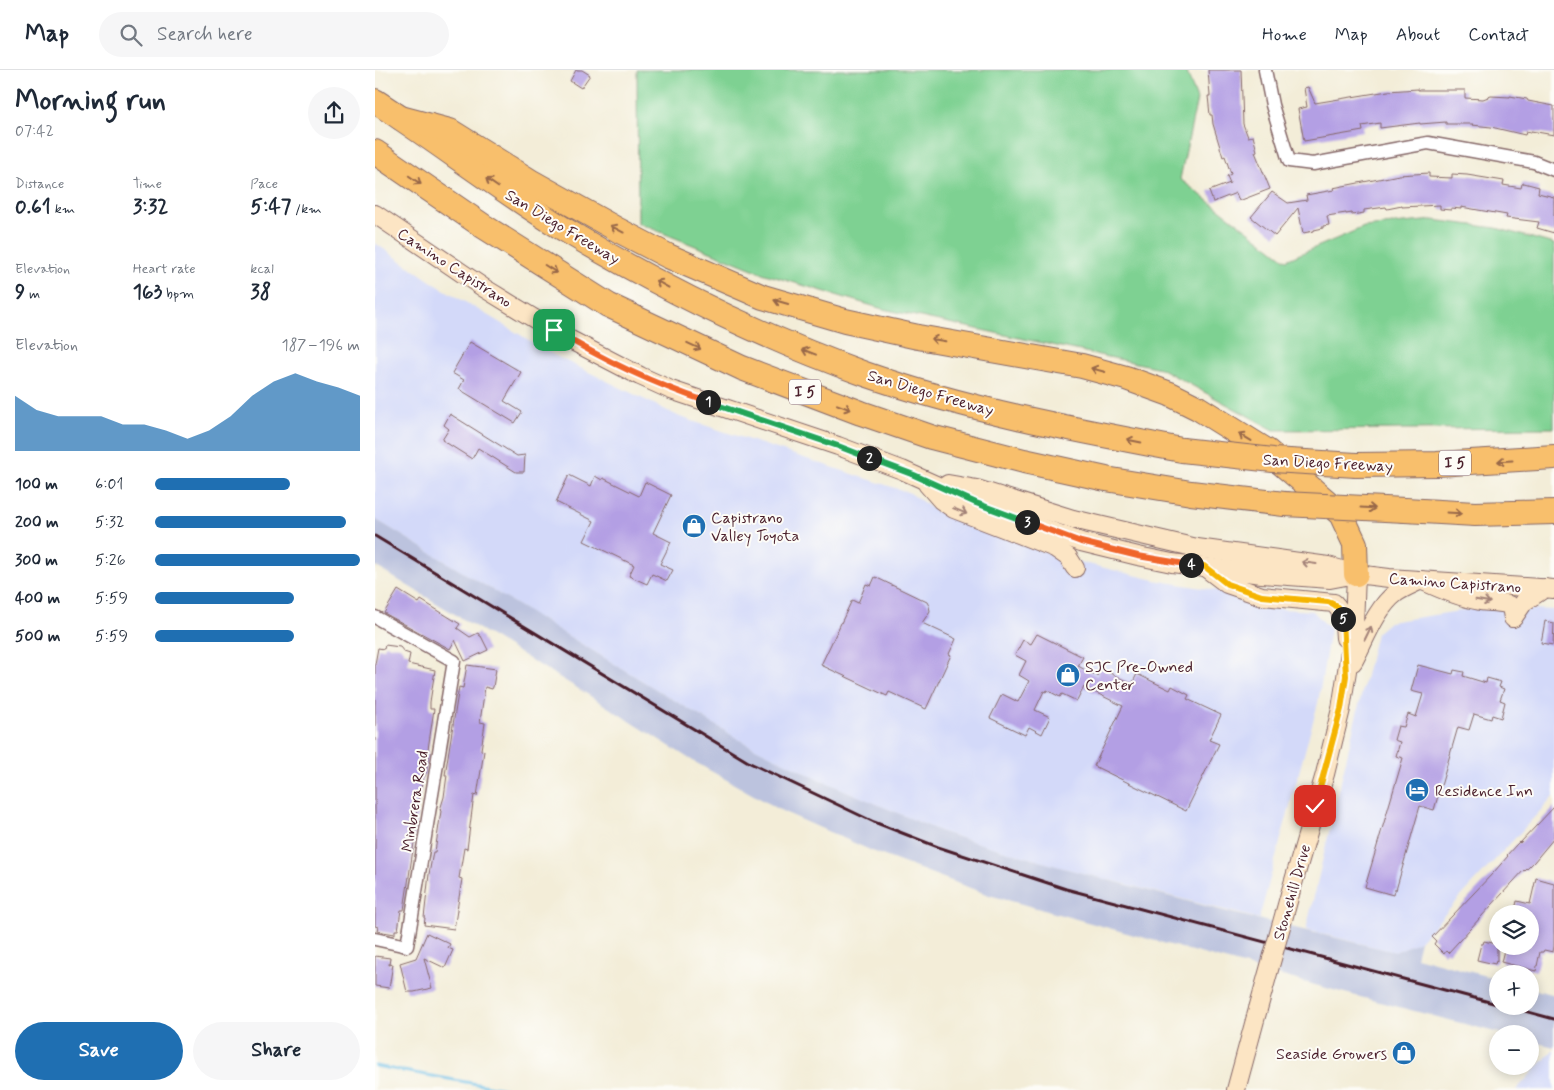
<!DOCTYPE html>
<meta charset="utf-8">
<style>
:root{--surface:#fff;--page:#f6f6f7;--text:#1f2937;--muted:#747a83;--line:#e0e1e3;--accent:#1f6fb2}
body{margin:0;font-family:Mynerve,sans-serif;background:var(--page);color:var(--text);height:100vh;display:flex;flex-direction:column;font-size:19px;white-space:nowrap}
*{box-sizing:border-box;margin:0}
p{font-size:16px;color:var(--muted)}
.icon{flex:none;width:28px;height:28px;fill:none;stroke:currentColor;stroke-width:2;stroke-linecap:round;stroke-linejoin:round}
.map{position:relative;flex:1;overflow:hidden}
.panel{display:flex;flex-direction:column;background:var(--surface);width:375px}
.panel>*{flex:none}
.buttons{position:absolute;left:1114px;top:835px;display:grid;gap:10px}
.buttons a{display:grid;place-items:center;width:50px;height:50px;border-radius:50%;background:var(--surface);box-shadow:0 2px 12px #0003;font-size:25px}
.pin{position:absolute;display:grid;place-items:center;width:42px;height:42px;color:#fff;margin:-21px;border-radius:10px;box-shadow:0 2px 8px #0006}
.km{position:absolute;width:25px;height:25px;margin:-12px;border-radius:50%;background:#222;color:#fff;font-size:14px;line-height:25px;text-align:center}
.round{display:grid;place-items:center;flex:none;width:52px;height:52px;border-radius:26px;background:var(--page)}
.summary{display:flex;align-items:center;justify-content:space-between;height:85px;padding:0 15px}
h1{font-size:28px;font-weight:700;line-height:38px}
.figures{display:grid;grid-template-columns:repeat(3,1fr);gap:8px;height:85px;padding:5px 15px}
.figures div{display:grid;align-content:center}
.figures b{font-size:21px;font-weight:700}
.figures small{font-size:14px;font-weight:400}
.figures p{font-size:14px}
.chart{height:140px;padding:10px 15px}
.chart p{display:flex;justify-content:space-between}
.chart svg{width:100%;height:90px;margin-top:5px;fill:var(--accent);opacity:.7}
.primary-button{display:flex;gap:10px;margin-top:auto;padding:10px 15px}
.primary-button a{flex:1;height:58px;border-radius:30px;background:var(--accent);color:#fff;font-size:20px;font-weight:700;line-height:58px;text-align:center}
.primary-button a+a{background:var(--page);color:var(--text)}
ul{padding:0 15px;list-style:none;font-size:16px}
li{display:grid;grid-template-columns:80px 60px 1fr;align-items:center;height:38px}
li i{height:12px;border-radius:6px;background:var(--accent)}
header{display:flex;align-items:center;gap:30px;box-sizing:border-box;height:70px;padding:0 25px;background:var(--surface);border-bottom:1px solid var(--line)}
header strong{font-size:24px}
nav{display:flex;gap:28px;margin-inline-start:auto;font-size:18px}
.search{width:350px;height:45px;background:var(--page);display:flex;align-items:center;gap:12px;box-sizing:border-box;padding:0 18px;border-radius:28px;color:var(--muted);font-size:19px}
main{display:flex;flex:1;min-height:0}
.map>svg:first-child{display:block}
.built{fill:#d3d9f9}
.industrial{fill:#bcc3de}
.green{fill:#7ed192;stroke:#64785e}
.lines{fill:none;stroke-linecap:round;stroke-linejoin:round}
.stream{stroke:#6abee6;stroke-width:3}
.building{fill:#b39fe4}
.street-casing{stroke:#856768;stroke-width:15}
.secondary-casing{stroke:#856768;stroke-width:20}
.highway-casing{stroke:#856768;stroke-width:26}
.street{stroke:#fff;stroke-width:12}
.secondary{stroke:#fce5c4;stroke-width:18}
.highway{stroke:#f8bf6c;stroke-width:24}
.rail{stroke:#4a1f2b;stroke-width:3}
.secondary-bridge-casing{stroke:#856768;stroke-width:20;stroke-linecap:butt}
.highway-bridge-casing{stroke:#856768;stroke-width:26;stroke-linecap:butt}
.secondary-bridge{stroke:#fce5c4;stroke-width:18}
.highway-bridge{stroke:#f8bf6c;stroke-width:24}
.oneway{stroke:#986748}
.oneway2{stroke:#a38278}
.split-1-casing{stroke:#fff;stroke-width:10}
.split-2-casing{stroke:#fff;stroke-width:10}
.split-3-casing{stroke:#fff;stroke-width:10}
.split-4-casing{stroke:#fff;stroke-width:10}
.split-5-casing{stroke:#fff;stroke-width:10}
.split-6-casing{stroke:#fff;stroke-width:10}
.split-1{stroke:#f0652b;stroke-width:6}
.split-2{stroke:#22a559;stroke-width:6}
.split-3{stroke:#22a559;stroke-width:6}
.split-4{stroke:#f0652b;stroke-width:6}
.split-5{stroke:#f5b400;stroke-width:6}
.split-6{stroke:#f5b400;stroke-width:6}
.labels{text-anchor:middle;stroke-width:4;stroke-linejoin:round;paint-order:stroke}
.shield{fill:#fdfcf7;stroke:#806168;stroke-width:1}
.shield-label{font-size:15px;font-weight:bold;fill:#4a1f2b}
.street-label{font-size:16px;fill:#4a1f2b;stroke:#fdfcf7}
.poi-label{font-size:16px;fill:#4a1f2b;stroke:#fdfcf7;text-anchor:start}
</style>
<header>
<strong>Map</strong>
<div class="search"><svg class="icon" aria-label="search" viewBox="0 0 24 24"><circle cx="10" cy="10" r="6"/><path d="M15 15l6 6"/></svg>Search here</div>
<nav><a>Home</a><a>Map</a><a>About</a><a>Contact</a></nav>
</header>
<main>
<section class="panel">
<div class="summary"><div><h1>Morning run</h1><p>07:42</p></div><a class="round"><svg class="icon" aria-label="share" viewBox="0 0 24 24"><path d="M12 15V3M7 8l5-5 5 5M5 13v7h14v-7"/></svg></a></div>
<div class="figures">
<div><p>Distance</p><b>0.61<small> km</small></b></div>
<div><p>Time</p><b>3:32</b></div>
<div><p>Pace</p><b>5:47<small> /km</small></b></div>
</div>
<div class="figures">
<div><p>Elevation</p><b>9<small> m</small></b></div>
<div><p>Heart rate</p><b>163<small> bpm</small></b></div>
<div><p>kcal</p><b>38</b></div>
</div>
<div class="chart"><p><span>Elevation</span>187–196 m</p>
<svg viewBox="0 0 160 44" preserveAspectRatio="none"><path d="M0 44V17L10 24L20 27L30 27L40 27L50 31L60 31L70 34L80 38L90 34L100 27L110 17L120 10L130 6L140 10L150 13L160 17V44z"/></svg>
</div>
<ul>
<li><b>100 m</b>6:01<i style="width:66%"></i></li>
<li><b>200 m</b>5:32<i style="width:93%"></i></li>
<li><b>300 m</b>5:26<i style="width:100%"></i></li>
<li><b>400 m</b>5:59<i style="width:68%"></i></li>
<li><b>500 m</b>5:59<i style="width:68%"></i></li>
</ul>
<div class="primary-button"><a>Save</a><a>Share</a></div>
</section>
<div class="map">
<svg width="1179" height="1020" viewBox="0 0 1179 1020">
<rect width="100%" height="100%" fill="#fdfcf7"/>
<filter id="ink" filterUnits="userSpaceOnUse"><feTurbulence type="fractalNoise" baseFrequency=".02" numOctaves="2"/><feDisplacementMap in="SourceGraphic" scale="10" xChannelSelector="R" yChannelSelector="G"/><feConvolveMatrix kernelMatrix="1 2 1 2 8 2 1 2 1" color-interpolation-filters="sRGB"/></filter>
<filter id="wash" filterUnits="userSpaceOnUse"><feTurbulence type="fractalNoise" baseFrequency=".0096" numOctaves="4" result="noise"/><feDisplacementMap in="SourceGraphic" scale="20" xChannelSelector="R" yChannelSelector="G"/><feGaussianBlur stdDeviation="1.12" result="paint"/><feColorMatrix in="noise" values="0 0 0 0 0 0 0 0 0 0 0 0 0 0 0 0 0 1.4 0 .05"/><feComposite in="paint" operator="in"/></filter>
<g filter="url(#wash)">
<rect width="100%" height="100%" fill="#f3edd8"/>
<!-- built -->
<g class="built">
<path d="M0 173 60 214 179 285 305 347 535 423 559 440 684 487 784 511 858 523 885 534 907 539 938 541 955 559 943 633 884 849 688 798 569 763 441 708 368 672 0 449Z"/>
<path d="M1110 537 1179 540V726L1045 871 1020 882 931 860 1001 563 1014 552Z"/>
<path d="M1179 979V1020H1141Z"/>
</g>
<!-- industrial -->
<path class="industrial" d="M0 449 368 672 441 708 569 763 688 798 857 843 1020 882 1045 871 1041 887 1122 909V936H1155V918L1179 925V977L1155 971V964H1128L962 921 614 825 504 784 407 741 318 691 212 624 0 496Z"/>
<!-- green -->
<path class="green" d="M262 0H811L822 29 805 109 911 190 989 157 1058 150 1121 158 1179 174V358L899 360 785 298 508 239 390 204 263 153Z"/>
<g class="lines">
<!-- stream -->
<path class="stream" d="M0 996 136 1020"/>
</g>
<g id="blocks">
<!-- building -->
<g class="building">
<path d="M201 0H207L215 5 206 18 195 11Z"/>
<path d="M833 0H866L868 54 873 67 878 66 882 81 880 82 895 119 864 131 861 123 838 132 834 121 855 113 852 106 856 104 850 86 848 87 838 54 837 45H835L833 26H835Z"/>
<path d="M933 17 940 33 1013 21 1043 19V20H1090V28L1108 29 1116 26 1135 27V26L1152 29 1153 31 1179 36V65L1156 61V63L1151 62 1150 65 1116 57 1097 55 1098 54H1071V52L1045 54V53L1005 58V53L987 56 988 61 929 71 923 39 932 37 929 18Z"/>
<path d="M1054 103V107L1077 108V104L1092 105 1129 111 1128 115 1146 118 1147 114 1149 113 1164 117 1163 123 1179 127V163L1162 158 1164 152 1131 148 1132 145 1086 137V139L1076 138V140L1065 139V135L1027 137V136L1012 139 1011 137 989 140V143L977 145V143L971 144V143L952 146 954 155 948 156V158L939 160V161L928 163 923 138 900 166 876 147 897 122 913 133 932 130 931 125 959 120 958 118 1024 105Z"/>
<path d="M95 272 146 302 129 331 147 342 140 353 84 319 89 310 77 303Z"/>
<path d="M75 344 142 386 150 385 149 402H141L103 378 97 389 67 370 74 359 69 355Z"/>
<path d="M194 405 216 416 220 406 227 410 228 408 264 426 270 412 296 425 278 463 296 472 285 494 298 500 292 511 277 504 272 514 254 506 259 495 209 471 219 451 181 432Z"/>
<path d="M500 507 552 532 554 536 555 541 547 553 581 569 574 584 576 585 551 639 514 622 512 626 446 595 477 530 483 533 491 514 496 516Z"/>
<path d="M23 520 44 533 46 530 85 554 82 558 95 567 103 563 105 566H106L113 580 90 591 80 570 75 579 9 543Z"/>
<path d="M1170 551 1179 553 1178 575 1166 573Z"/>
<path d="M662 564 708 587 703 596 722 606 725 598 757 614 762 604 795 620 797 616 814 625 812 629 846 645 834 670 844 674 811 741 719 696 748 636 709 617 702 631 687 624 685 627 672 620 671 622 669 621 660 640 675 647 667 664 654 657 650 665 615 648 627 624 643 632 654 611 644 605 651 591 640 585 648 570 656 574Z"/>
<path d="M10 575 25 577 29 582 35 584 33 594 60 600 55 632V639H59L52 686H54L50 706H48L41 745H42L39 773 29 840H26L23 860H20V864L2 861 3 857 0 856V594L3 578 9 579Z"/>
<path d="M92 595 121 599 118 617 117 619 110 617 105 652 110 653 106 680 109 681 102 726 99 725 92 779 89 778 84 808 87 809 79 859 49 855 50 848H49L54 804 58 782H60L66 741 65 740 69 727 72 705H70L84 617 88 618Z"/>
<path d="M1043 595 1078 604 1079 600 1089 602 1088 606 1111 613 1112 608 1126 612 1124 617 1129 619 1125 630 1130 632 1126 648 1117 645 1116 649 1099 644 1094 660 1083 657 1059 740 1045 736 1021 820H1019L1018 825 990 817 1028 688 1021 686 1025 672 1019 670 1023 656 1029 657 1033 644 1041 647 1048 624 1036 621Z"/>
<path d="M1179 737V768L1159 792 1150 801 1149 800 1073 883 1071 881 1069 884 1059 874 1061 871 1057 867 1119 802 1133 786 1132 785 1141 775 1144 772 1145 773Z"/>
<path d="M1161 808 1179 813V876L1178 882 1169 880 1168 882H1165L1161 901 1126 892 1130 876H1155V844H1139L1142 831 1155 834Z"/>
<path d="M52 863 75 874 73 878 78 880 70 898 49 888 57 918 39 922H32L25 893 41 888Z"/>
<path d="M1109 871 1122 874V892L1121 891 1120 894 1102 890 1106 874H1108Z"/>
<path d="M0 886 15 888 14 895 18 894 14 918 0 916Z"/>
</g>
</g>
</g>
<g filter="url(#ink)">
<use href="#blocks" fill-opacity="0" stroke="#856768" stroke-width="1"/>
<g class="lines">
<!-- street casing -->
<g class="street-casing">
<g id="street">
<path d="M890 0 897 35 914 91 938 94 1053 73 1159 92 1179 100"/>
<path d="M0 547 79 591 32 876 0 869"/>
</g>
</g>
<!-- secondary casing -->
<g class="secondary-casing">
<g id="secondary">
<path d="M0 144 109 218 186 265 265 306 296 320 463 376 527 400 601 433 706 472 763 486 797 493 887 504 955 509 981 504"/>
<path d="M552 414 566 430 579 439 680 478 693 487 700 498"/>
<path d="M573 414 602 419 698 449 822 478 953 496 981 504 1014 508 1179 519"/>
<path d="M831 498 852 514 887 526 959 533C969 543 969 554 970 568"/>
<path d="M1138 548 1149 532 1170 518"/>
<path d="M978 592C990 570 1001 538 1021 523 1028 518 1038 514 1046 510 1065 519 1084 527 1105 531 1115 533 1127 531 1136 536L1138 548"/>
<path d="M915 824 950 704 966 639 979 556 981 504"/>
<path d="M861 1020 883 939"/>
</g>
</g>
<!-- highway casing -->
<g class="highway-casing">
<g id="highway">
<path d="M0 31C65 73 126 121 192 161 287 218 387 267 490 304 593 340 701 360 807 380"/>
<path d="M26 48 75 61 155 111 243 160 293 186 388 227 470 251 543 267 707 296 751 308 795 324 823 338 892 381 966 444 980 474 981 504"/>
<path d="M0 82 108 156 233 235 367 298 486 343 556 367 649 391 731 409 816 423 909 434"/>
<path d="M981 395 1062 394 1179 387"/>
<path d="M1030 440 1100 444 1179 442"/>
</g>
</g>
<!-- street -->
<use href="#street" class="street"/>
<!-- secondary -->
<use href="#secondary" class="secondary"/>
<!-- highway -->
<use href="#highway" class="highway"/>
<!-- rail -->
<g class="rail">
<path d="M0 466 375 693 499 752 563 777 691 819 1122 934"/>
<path d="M1131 936 1179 949"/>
</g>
<!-- secondary-bridge casing -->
<g class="secondary-bridge-casing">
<path id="secondary-bridge" d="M883 939 915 824"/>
</g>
<!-- highway-bridge casing -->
<g class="highway-bridge-casing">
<g id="highway-bridge">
<path d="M807 380 898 390 981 395"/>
<path d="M909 434 1030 440"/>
</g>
</g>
<!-- secondary-bridge -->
<use href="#secondary-bridge" class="secondary-bridge"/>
<!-- highway-bridge -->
<use href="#highway-bridge" class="highway-bridge"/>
</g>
<!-- one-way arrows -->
<defs><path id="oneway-shaft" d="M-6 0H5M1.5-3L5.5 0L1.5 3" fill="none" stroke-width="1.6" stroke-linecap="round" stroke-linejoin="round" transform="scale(1.25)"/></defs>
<g class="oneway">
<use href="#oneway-shaft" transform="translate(40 110) rotate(35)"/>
<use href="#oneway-shaft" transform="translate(117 113) rotate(-145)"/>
<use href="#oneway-shaft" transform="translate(242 159) rotate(-152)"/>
<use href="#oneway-shaft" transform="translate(176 199) rotate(32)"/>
<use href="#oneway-shaft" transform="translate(287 214) rotate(-151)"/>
<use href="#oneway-shaft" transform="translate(406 232) rotate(-164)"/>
<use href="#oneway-shaft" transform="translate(563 270) rotate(-170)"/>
<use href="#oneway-shaft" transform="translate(319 276) rotate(25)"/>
<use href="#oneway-shaft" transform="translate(434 282) rotate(-159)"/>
<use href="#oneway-shaft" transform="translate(723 300) rotate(-165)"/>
<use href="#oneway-shaft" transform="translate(469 337) rotate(21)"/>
<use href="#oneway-shaft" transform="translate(870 367) rotate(-149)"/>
<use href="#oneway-shaft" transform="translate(759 371) rotate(-169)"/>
<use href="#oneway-shaft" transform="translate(1130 391) rotate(177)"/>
<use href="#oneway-shaft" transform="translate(993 438) rotate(3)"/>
<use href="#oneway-shaft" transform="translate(1079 443) rotate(3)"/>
</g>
<g class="oneway2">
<use href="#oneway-shaft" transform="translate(585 441) rotate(23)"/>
<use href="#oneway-shaft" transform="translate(934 493) rotate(-172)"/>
<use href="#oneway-shaft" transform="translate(1108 531) rotate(9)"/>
<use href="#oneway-shaft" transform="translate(993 563) rotate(-64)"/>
</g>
</g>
<g class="lines" filter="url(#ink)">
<!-- split-1 casing -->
<g class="split-1-casing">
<path id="split-1" d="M179 260C228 290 279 314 333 332"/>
</g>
<!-- split-2 casing -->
<g class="split-2-casing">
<path id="split-2" d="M333 332 463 376 494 388"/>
</g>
<!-- split-3 casing -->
<g class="split-3-casing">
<path id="split-3" d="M494 388 539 405 601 433 652 452"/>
</g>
<!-- split-4 casing -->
<g class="split-4-casing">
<path id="split-4" d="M652 452 706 472 763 486 816 495"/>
</g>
<!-- split-5 casing -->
<g class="split-5-casing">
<path id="split-5" d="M816 495 829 496 852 514 887 526 953 532C963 535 966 540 968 549"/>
</g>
<!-- split-6 casing -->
<g class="split-6-casing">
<path id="split-6" d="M940 736 966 639 971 606 968 549"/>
</g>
<!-- split-1 -->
<use href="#split-1" class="split-1"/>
<!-- split-2 -->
<use href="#split-2" class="split-2"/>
<!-- split-3 -->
<use href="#split-3" class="split-3"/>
<!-- split-4 -->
<use href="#split-4" class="split-4"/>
<!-- split-5 -->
<use href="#split-5" class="split-5"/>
<!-- split-6 -->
<use href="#split-6" class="split-6"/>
</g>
<!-- icons -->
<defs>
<g id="shop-disc" transform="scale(1.25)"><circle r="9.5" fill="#1f6fb2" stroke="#fdfcf7"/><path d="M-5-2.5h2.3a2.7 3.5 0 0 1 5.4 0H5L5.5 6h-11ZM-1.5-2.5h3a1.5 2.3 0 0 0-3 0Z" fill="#fff"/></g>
<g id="hotel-disc" transform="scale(1.25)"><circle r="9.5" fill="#1f6fb2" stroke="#fdfcf7"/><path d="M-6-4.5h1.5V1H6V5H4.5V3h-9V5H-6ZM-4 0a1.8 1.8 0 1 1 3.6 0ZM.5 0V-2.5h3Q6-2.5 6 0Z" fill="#fff"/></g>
</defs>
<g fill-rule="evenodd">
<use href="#shop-disc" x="319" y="456"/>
<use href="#shop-disc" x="693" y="605"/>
<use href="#hotel-disc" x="1042" y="720"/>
<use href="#shop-disc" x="1029" y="983"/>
</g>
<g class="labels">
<!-- shield labels -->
<g class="shield">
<rect x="414" y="309.5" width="32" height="25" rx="4"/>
<rect x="1064" y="380.5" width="32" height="25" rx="4"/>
</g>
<g class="shield-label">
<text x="430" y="327">I 5</text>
<text x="1080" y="398">I 5</text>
</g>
<!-- street labels -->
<g class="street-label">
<text transform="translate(188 156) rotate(31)" y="6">San Diego Freeway</text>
<text transform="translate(80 197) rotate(33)" y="6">Camino Capistrano</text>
<text transform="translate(556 322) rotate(16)" y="6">San Diego Freeway</text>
<text transform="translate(953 392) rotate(3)" y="6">San Diego Freeway</text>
<text transform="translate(1080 512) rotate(4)" y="6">Camino Capistrano</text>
<text transform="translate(39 731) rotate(-81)" y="6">Minbrera Road</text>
<text transform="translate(916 822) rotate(-74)" y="6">Stonehill Drive</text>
</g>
<!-- poi labels -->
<g class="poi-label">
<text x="336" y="453">Capistrano<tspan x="336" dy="18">Valley Toyota</tspan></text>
<text x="710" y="602">SJC Pre-Owned<tspan x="710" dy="18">Center</tspan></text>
<text x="1060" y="726">Residence Inn</text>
<text x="1012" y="989" text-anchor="end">Seaside Growers</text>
</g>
</g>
</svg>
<div class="buttons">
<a><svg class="icon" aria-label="layers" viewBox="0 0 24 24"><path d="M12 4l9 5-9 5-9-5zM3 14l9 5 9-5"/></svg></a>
<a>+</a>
<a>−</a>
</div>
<div class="pin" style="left:179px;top:260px;background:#1e9e55"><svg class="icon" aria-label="arrive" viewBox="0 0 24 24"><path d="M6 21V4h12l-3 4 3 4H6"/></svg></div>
<div class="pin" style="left:940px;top:736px;background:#d93025"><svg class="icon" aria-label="check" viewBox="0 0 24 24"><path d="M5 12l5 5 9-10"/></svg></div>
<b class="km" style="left:333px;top:332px">1</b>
<b class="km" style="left:494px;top:388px">2</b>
<b class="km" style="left:652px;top:452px">3</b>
<b class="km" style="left:816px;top:495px">4</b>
<b class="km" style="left:968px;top:549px">5</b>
</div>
</main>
